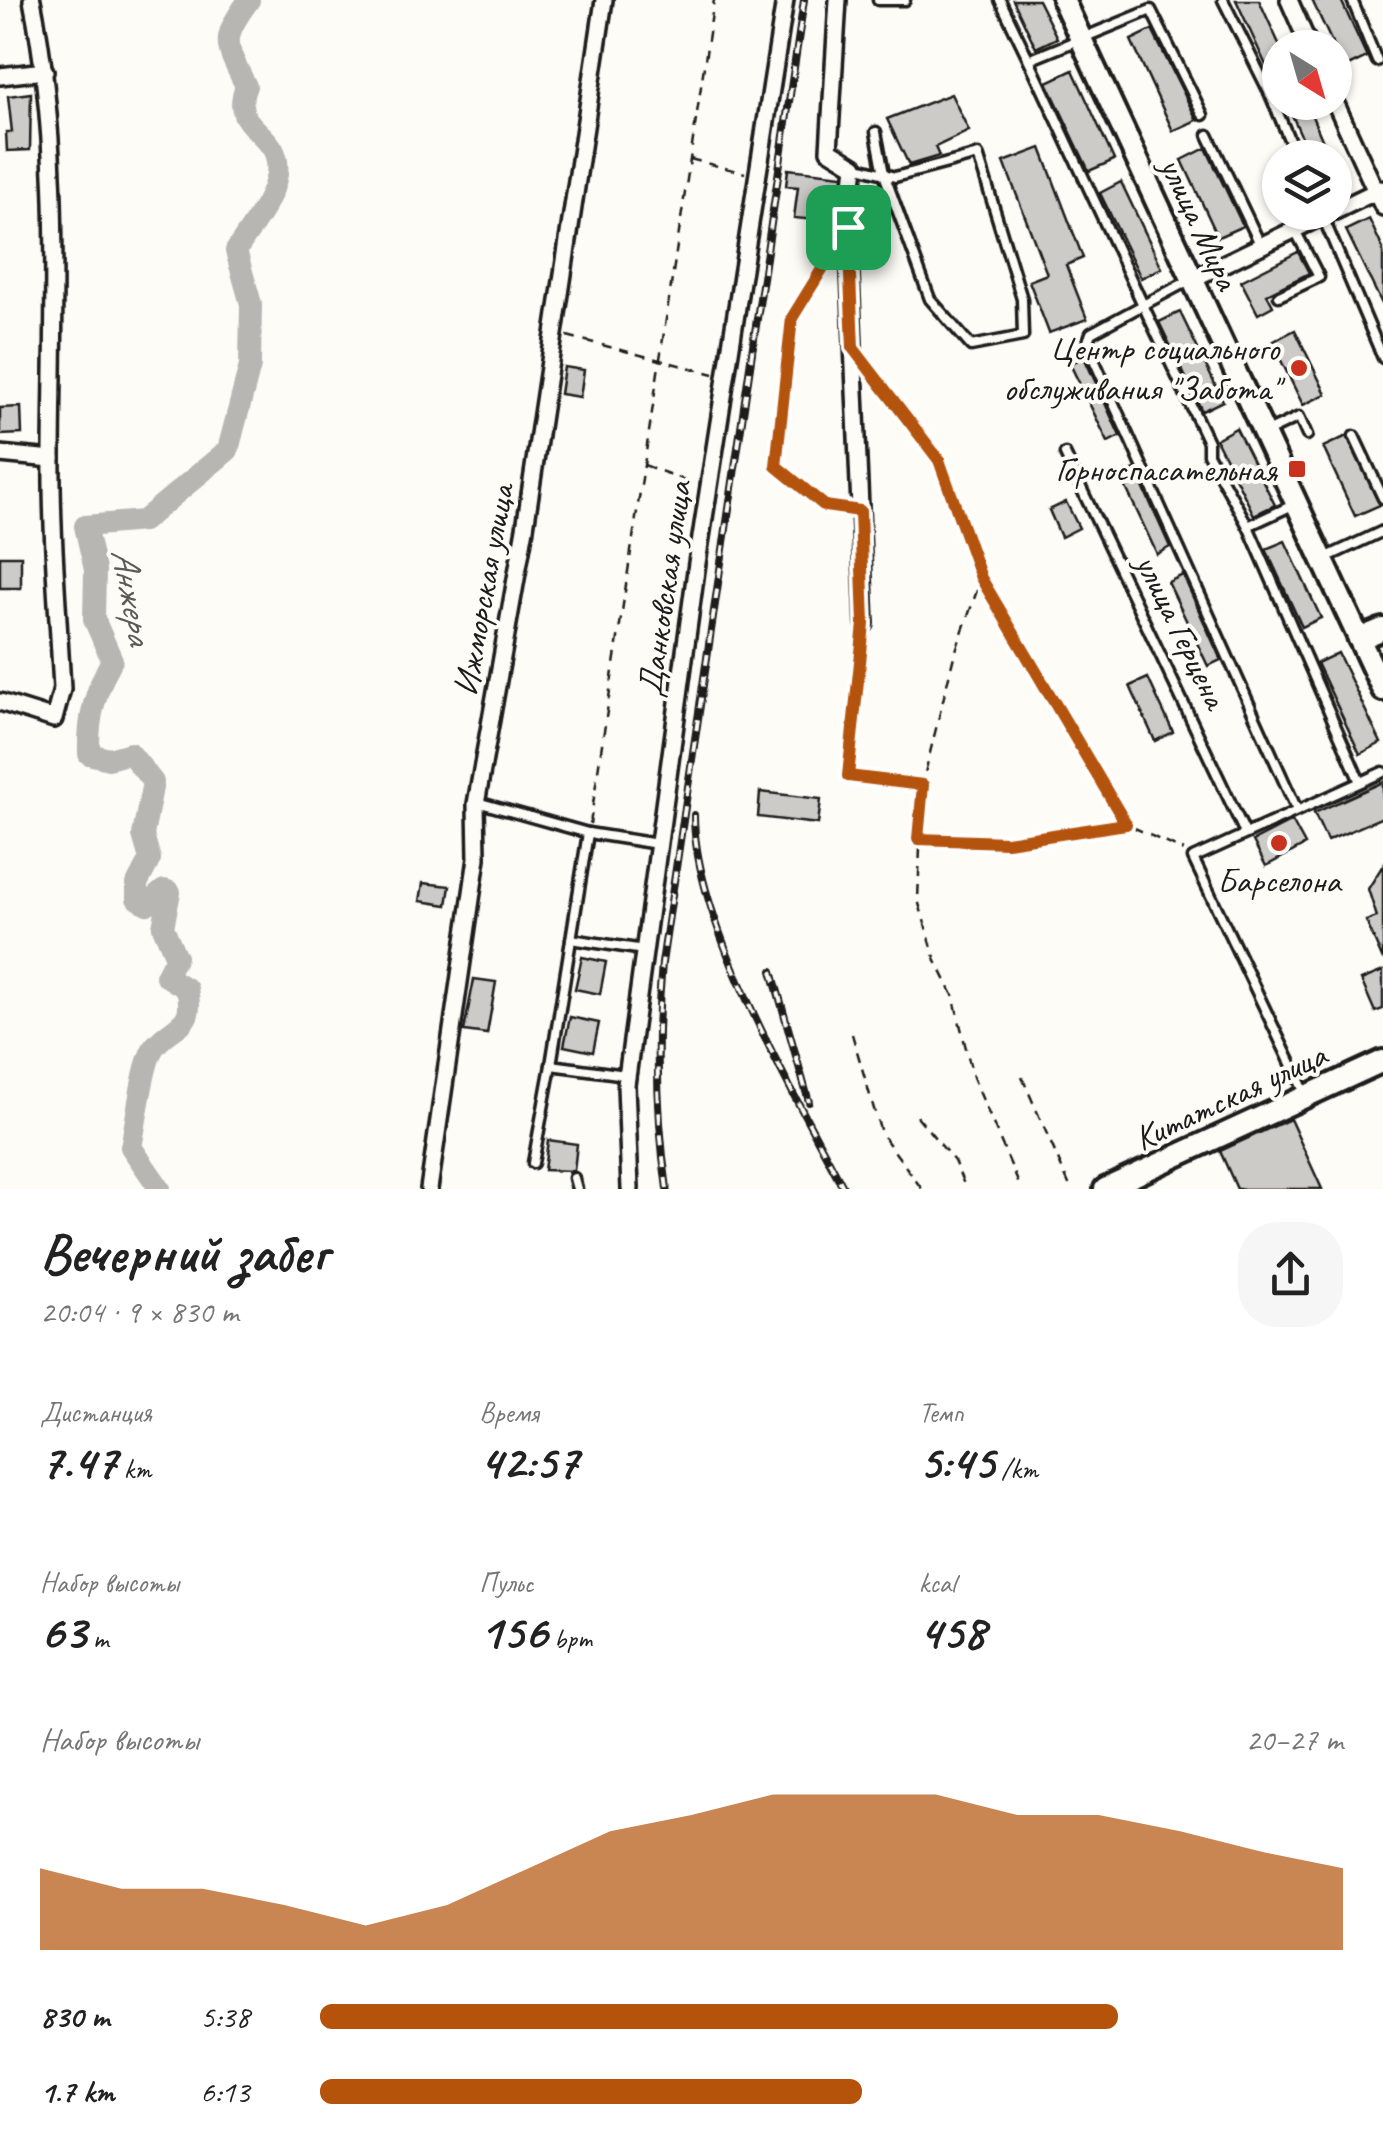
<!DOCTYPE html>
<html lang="ru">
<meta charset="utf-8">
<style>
:root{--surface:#fff;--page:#f6f6f6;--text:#222;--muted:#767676;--accent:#b45309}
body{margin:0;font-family:Caveat,sans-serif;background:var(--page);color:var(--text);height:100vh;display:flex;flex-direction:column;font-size:38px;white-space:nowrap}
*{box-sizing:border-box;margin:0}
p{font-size:32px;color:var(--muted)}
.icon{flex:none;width:55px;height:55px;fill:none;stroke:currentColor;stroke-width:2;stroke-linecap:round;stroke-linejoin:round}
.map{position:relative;height:1189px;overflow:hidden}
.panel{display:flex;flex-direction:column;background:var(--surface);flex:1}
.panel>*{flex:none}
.needle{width:65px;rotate:143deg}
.tools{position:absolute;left:1262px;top:30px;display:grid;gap:20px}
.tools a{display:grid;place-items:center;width:90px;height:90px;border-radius:50%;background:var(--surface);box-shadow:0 2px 8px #0004;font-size:50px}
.pin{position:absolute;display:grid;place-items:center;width:85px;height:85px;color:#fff;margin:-42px;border-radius:20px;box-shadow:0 5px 15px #0006}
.round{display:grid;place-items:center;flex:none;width:105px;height:105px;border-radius:40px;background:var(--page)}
.headline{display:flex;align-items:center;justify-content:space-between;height:170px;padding:0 40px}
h1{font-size:55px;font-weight:700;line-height:75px}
.stats{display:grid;grid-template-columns:repeat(3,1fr);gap:15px;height:170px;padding:10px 40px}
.stats div{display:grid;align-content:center}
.stats b{font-size:50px;font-weight:700}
.stats small{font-size:28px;font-weight:400}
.stats p{font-size:28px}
.chart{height:280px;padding:20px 40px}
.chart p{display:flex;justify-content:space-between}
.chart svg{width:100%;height:180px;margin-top:10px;fill:var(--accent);opacity:.7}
ul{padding:0 40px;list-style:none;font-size:32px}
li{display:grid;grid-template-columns:160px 120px 1fr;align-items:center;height:75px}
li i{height:25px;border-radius:12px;background:var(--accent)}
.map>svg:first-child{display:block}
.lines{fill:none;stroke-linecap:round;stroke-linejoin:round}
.river{stroke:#b7b6b2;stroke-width:22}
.building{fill:#cccbc8;stroke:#1c1c1c;stroke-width:2.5}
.lane-casing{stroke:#1c1c1c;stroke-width:15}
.street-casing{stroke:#1c1c1c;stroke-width:22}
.secondary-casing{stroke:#1c1c1c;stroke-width:28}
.path{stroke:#1c1c1c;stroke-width:2.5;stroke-dasharray:10 8;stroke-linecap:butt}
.lane{stroke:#fdfcf7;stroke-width:8}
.street{stroke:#fdfcf7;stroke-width:15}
.secondary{stroke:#fdfcf7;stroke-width:20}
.rail-casing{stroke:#1c1c1c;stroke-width:8}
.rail{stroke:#fdfcf7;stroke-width:4;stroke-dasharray:11;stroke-linecap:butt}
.route-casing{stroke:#fff;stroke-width:20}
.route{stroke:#b45309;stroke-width:12}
.poi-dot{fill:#c8321e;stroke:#fdfcf7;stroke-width:4}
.labels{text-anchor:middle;stroke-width:8;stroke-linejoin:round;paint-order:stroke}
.street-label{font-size:35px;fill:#1c1c1c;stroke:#fdfcf7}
.poi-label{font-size:35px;fill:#1c1c1c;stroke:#fdfcf7;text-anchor:end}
.water-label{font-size:38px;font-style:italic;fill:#5a5a58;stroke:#fdfcf7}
</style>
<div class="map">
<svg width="1383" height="1189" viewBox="0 0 1383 1189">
<rect width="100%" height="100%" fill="#fdfcf7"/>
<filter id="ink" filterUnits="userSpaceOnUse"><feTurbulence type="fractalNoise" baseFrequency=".01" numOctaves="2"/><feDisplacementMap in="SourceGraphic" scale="20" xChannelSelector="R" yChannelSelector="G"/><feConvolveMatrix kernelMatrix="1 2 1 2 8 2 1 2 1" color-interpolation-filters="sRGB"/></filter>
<g filter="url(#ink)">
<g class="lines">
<!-- river -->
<path class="river" d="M160 1189 131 1147C136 1125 143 1060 155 1046 175 1022 196 1028 187 989L166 976 176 957 163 927 170 892 164 890 147 904 137 898V884L150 859 143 835 153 782 130 753 109 759 89 754C88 718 95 691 112 660L94 619 95 570 85 526 143 521 228 450 250 366 251 304 236 251C250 228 273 201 277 174 283 128 227 133 246 86 225 44 220 40 249 0"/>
</g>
<!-- building -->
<g class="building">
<path d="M1013 0H1038L1057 38 1036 48Z"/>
<path d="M1236 0H1259L1280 46V70L1270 74Z"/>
<path d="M1312 0H1341L1367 57 1344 68Z"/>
<path d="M1152 30 1197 120 1173 131 1131 40Z"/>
<path d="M1073 70 1114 160 1089 171 1047 82Z"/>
<path d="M31 93 30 150 7 151 6 132H12L8 96Z"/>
<path d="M951 94 969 131 935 147 939 156 909 165 887 119Z"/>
<path d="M1297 102H1306L1330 158H1311L1288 106Z"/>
<path d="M1041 148 1083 258 1066 265 1087 319 1049 333 1029 281 1047 274 1004 162Z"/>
<path d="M1206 148 1243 226 1218 237 1182 160Z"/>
<path d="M788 169 843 175 841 192 829 190 826 221 794 218 798 187 786 186Z"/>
<path d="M1121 182 1162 268 1141 278 1100 193Z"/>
<path d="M1369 219 1383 249V306L1346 230Z"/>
<path d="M1298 252 1309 273 1267 294 1273 306 1258 314 1241 281Z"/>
<path d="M1180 312 1223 401 1202 411 1159 322Z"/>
<path d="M1295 330 1326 394 1303 405 1272 342Z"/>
<path d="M1084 357 1120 436 1108 442 1070 364Z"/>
<path d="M564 367 584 370 580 397 560 394Z"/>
<path d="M21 407 22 434 0 435V408Z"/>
<path d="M1236 428 1275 505 1254 515 1216 439Z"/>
<path d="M1347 436 1380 505 1355 516 1323 447Z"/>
<path d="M1135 469 1170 547 1157 554 1120 475Z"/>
<path d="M1066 502 1079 528 1061 537 1049 510Z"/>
<path d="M1285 541 1321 618 1302 627 1266 549Z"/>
<rect x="0" y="556" width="21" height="32"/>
<path d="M1183 575 1221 660 1208 666 1168 582Z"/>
<path d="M1338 653 1381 743 1360 754 1317 663Z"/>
<path d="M1148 678 1173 732 1155 741 1130 686Z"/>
<path d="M1383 782V817L1327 841 1314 813Z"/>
<path d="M760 792 821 799 818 824 758 817Z"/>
<path d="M1292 821 1305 845 1266 866 1253 841Z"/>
<path d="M1383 865V960L1366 921 1377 917 1368 889Z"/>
<path d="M423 883 450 886 447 905 420 901Z"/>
<path d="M582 957 606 962 600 994 575 989Z"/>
<path d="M1383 971V1009L1375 1012 1361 980Z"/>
<path d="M474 979 496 982 487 1034 464 1031Z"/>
<path d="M570 1017 599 1023 593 1052 564 1046Z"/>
<path d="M1290 1119 1322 1189H1237L1220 1151Z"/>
<path d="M548 1140 577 1144 574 1171 544 1170Z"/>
</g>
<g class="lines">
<!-- lane casing -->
<g class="lane-casing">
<g id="lane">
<path d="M878 0H905"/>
<path d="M1000 0 1029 60 1151 10 1203 115"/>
<path d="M1223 0 1269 92"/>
<path d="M1352 0 1377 61"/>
<path d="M1029 60 1143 305 1091 333 1087 344 1297 810"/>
<path d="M1280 87 1269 92 1297 158"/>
<path d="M1208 135 1261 246"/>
<path d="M855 166 895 177 978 155 1022 299 1023 336 971 346 930 299 884 174 876 132"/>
<path d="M1322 215 1383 358"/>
<path d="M1190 280 1143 305 1208 442V454L1248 526 1295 504"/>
<path d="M1279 296 1319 277 1295 230"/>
<path d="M1267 432 1299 417 1307 435"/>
<path d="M1354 436 1383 498"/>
<path d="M1065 454 1245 833"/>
<path d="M1248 526 1360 782"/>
<path d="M1325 558 1383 531"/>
<path d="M865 624 848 776 923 785"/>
<path d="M477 802 588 833"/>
<path d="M571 939 644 950"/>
<path d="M626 1075 551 1065 588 833 658 844"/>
<path d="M1306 1095 1193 858 1383 772"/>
<path d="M533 1163 551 1065"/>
<path d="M574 1178 577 1189"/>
</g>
</g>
<!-- street casing -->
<g class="street-casing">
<g id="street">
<path d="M838 0 829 150 855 166 848 227 865 624"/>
<path d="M1289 0 1310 48"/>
<path d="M0 76 45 71"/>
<path d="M1335 102 1383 207"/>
<path d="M1335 211 1381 189"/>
<path d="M1190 280 1331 212"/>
<path d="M0 454 52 459"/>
<path d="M0 702 54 719 62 689C58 611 51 532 52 454 53 303 62 149 32 0"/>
<path d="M429 1189 477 858 476 804 525 528 604 0"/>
<path d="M630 1189 626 1085 697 563 785 0"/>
</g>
</g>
<!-- secondary casing -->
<g class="secondary-casing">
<g id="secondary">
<path d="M1063 0 1383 690"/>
<path d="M1359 639 1383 629"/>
<path d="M1105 1189 1383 1061"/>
</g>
</g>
<!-- path -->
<g class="path">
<path d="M690 159 745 173"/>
<path d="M834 249 792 317 776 466 825 505 844 509"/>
<path d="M567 336 714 374"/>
<path d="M869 369 939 460 981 579 954 656 924 777"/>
<path d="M644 465 693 483"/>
<path d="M982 580 1126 822"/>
<path d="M922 795 918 900 936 961 953 995 973 1077 1021 1189"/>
<path d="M590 824 714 0"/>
<path d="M919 839 1007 842 1126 824 1184 851"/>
<path d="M852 1034 881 1133 922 1189"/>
<path d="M1022 1077 1071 1189"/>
<path d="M917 1116 954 1161 966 1189"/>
</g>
<!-- lane -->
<use href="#lane" class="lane"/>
<!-- street -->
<use href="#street" class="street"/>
<!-- secondary -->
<use href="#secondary" class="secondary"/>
<!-- rail casing -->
<g class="rail-casing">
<g id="rail">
<path d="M694 815C694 922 793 1092 844 1189"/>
<path d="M772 971 809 1102"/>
<path d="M667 1189C656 1112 655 1040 662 963L804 0"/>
</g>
</g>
<!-- rail -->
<use href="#rail" class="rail"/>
</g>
</g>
<g class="lines" filter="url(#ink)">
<!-- route casing -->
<g class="route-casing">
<path id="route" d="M848 227 853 348 939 460 981 578 1126 824 1007 842 918 839 923 785 848 776 864 624 860 511 825 506 776 466 792 318Z"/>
</g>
<!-- route -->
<use href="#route" class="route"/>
</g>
<!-- markers -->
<g class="poi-dot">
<circle cx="1299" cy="368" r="10"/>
<rect x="1287" y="459" width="20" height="20" rx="5"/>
<circle cx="1279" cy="843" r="10"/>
</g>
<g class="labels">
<!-- street labels -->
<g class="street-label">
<text transform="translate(1200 223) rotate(65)" y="12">улица Мира</text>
<text transform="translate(664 589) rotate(-82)" y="12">Данковская улица</text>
<text transform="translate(483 590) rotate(-80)" y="12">Ижморская улица</text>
<text transform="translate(1182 631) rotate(64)" y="12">улица Герцена</text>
<text transform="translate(1230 1096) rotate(-25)" y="12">Китатская улица</text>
</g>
<!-- poi labels -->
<g class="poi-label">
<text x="1279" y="360">Центр социального<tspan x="1279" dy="40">обслуживания "Забота"</tspan></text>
<text x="1277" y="481">Горноспасательная</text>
<text x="1279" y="892" text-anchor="middle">Барселона</text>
</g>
<!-- water labels -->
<g class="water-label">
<text transform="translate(133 596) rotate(80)" y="13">Анжера</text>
</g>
</g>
</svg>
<div class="tools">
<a><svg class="needle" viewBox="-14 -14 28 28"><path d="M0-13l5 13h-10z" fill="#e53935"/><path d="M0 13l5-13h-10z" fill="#767676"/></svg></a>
<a><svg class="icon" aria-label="layers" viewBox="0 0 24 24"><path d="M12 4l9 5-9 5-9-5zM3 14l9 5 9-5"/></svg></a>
</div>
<div class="pin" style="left:848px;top:227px;background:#1e9e55"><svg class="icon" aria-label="arrive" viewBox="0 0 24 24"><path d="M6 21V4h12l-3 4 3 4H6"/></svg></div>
</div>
<section class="panel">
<div class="headline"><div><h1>Вечерний забег</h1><p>20:04 · 9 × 830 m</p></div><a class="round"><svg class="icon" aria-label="share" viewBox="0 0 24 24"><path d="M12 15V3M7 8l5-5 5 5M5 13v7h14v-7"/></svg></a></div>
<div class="stats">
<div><p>Дистанция</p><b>7.47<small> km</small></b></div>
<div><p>Время</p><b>42:57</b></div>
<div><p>Темп</p><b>5:45<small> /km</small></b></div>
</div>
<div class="stats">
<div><p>Набор высоты</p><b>63<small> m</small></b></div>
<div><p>Пульс</p><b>156<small> bpm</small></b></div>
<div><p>kcal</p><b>458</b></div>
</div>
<div class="chart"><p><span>Набор высоты</span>20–27 m</p>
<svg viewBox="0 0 160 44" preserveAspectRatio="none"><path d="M0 44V24L10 29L20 29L30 33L40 38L50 33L60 24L70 15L80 11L90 6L100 6L110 6L120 11L130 11L140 15L150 20L160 24V44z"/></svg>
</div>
<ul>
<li><b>830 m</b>5:38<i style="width:78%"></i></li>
<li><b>1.7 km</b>6:13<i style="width:53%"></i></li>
</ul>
</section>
